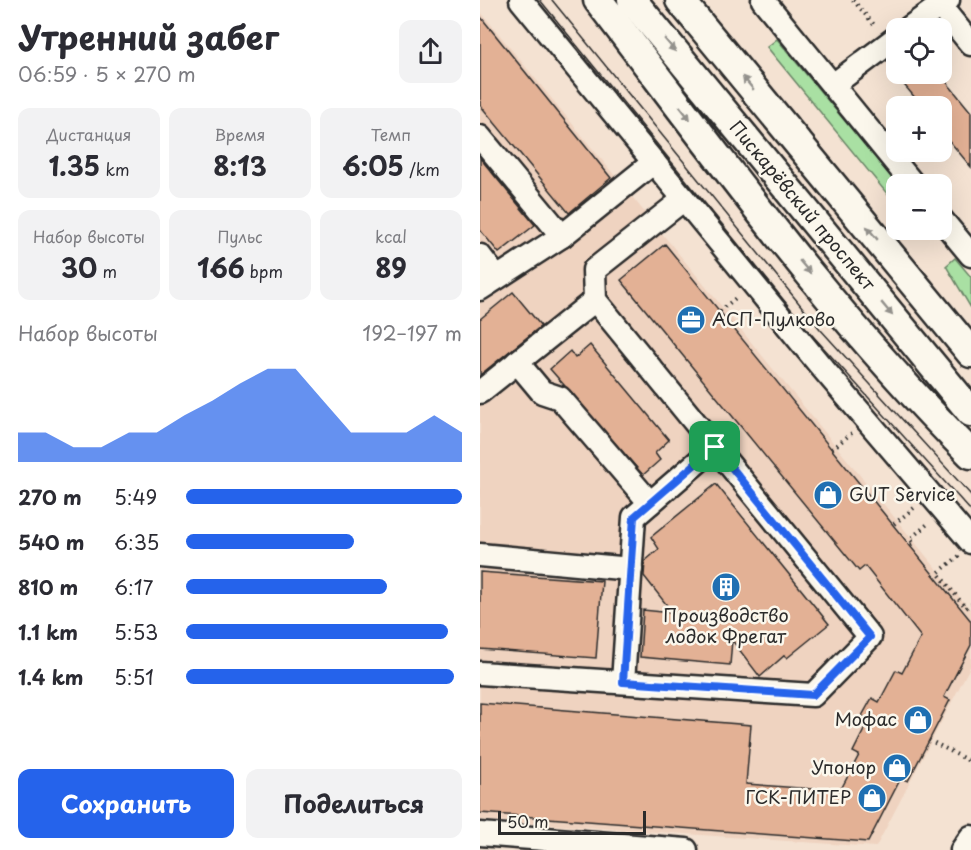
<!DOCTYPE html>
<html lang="ru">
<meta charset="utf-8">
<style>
:root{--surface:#fff;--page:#f2f2f3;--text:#2b2b33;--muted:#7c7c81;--accent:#2563eb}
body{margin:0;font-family:"Playpen Sans",sans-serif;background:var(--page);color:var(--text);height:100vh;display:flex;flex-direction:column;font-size:22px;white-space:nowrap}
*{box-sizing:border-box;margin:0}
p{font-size:20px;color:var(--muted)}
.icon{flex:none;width:33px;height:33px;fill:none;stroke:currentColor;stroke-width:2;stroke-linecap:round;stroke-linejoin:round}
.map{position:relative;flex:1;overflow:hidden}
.details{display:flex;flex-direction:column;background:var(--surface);width:480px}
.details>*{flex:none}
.controls{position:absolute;left:406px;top:18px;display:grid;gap:12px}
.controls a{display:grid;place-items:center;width:66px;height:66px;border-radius:12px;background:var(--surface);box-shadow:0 6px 24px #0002;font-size:30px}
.scale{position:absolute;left:18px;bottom:15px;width:148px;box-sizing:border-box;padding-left:6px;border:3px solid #2b2b2b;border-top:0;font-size:16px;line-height:21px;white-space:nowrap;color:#2b2b2b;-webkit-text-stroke:4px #fbf7ec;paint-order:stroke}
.pin{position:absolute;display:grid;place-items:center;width:51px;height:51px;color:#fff;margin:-26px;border-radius:12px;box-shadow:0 3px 9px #0006}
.round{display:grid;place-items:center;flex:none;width:63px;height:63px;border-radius:12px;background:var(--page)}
.summary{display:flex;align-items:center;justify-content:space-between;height:102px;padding:0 18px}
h1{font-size:33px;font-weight:700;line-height:45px}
.stats{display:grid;grid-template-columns:repeat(3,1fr);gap:9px;height:102px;padding:6px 18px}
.stats div{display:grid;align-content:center;border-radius:12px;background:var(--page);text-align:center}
.stats b{font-size:26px;font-weight:700}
.stats small{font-size:16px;font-weight:400}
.stats p{font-size:16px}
.chart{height:168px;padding:12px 18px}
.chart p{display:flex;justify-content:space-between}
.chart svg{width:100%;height:108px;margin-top:6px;fill:var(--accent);opacity:.7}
.button{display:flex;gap:12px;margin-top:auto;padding:12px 18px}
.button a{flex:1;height:69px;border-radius:12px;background:var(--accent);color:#fff;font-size:24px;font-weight:700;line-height:69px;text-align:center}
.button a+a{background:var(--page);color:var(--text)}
ul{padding:0 18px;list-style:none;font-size:20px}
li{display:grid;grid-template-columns:96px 72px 1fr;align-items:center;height:45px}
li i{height:15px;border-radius:8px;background:var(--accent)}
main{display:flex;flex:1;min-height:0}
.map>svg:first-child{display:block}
.built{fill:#efd3c0}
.green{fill:#a9e0a3;stroke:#6a8667;stroke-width:1.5}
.building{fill:#e3b195;stroke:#2b2b2b;stroke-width:1.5}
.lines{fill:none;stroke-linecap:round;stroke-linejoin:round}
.minor-casing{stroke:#2b2b2b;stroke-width:27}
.major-casing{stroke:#2b2b2b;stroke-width:33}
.path{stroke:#2b2b2b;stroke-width:4;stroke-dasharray:1.5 4.5;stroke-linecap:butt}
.minor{stroke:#fbf7ec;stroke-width:22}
.major{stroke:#fbf7ec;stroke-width:28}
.tram{stroke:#2b2b2b;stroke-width:1.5}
.oneway{fill:#93918c}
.route-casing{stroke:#fff;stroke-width:12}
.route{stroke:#2563eb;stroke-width:8}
.labels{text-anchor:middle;stroke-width:5;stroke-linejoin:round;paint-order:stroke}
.street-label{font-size:18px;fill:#2b2b2b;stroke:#fbf7ec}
.poi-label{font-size:18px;fill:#2b2b2b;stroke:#fbf7ec;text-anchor:end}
</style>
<main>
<section class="details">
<div class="summary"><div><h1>Утренний забег</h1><p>06:59 · 5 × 270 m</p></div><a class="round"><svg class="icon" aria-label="share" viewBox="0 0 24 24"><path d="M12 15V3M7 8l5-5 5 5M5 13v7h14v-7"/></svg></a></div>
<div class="stats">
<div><p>Дистанция</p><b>1.35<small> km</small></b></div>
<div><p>Время</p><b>8:13</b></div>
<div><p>Темп</p><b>6:05<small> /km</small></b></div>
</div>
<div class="stats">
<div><p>Набор высоты</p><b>30<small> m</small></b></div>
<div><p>Пульс</p><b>166<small> bpm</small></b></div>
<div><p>kcal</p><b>89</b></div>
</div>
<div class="chart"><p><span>Набор высоты</span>192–197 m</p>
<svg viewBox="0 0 160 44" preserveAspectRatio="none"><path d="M0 44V32L10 32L20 38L30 38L40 32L50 32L60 25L70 19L80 12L90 6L100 6L110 19L120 32L130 32L140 32L150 25L160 32V44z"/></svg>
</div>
<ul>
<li><b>270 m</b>5:49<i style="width:100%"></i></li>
<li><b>540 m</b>6:35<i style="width:61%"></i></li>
<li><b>810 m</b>6:17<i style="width:73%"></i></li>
<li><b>1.1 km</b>5:53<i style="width:95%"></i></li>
<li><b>1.4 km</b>5:51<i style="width:97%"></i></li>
</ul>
<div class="button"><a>Сохранить</a><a>Поделиться</a></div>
</section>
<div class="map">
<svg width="491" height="850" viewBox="0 0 491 850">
<rect width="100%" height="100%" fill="#f4e2d2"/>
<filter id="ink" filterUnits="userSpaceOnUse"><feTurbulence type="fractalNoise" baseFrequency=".0167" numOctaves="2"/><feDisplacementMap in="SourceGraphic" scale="12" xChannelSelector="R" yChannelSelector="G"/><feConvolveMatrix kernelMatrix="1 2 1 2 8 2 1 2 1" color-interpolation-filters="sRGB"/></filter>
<g filter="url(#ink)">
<!-- built -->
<path class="built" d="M0 11 491 611V665L396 847 0 820Z"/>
<!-- green -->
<g class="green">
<path d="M297 39 417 184V197L413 201 287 47Z"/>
<path d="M475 258 491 277V308L466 266Z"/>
</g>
<!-- building -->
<g class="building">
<path d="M0 16 131 178 89 213 0 105Z"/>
<path d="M415 74H460L491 112V167L462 132V106H442Z"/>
<path d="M0 158 55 225 19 253 0 230Z"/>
<path d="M185 244 491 621V645L464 697 470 700 428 781 421 778 388 842 0 813V703L271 725 266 784 360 791 379 755 373 752 389 720 382 716 392 698 399 702 416 670 422 673 441 637 385 566 379 571 141 280Z"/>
<path d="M33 292 61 326 0 375V319Z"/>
<path d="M110 345 189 440 175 453 180 460 163 475 70 369 90 351 95 358Z"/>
<path d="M236 484 349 624 307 658 305 655 280 677 252 640 250 665 160 657 163 610 193 613 164 576 165 561 179 549 171 537Z"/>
<path d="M0 572 122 581 116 658 0 649Z"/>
</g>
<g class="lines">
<!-- minor casing -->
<g class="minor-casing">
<g id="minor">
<path d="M41 0 339 364 491 542"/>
<path d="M283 0 433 184"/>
<path d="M460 6 491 44"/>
<path d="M429 28 468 0"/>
<path d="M353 85 417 37"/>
<path d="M0 137 82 236"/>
<path d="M462 220 491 255"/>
<path d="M0 256 16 277"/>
<path d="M0 289 82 236 174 162"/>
<path d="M37 362 62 392 80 398 170 503"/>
<path d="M0 392 115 300"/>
<path d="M0 555 151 569"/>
<path d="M0 673 333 695 390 637 115 300 114 270 204 199"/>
<path d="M143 682 154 517 235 447"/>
<path d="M0 834 206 850"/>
<path d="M482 850 491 837"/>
</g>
</g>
<!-- major casing -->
<g class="major-casing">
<g id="major">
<path d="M118 0C237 155 352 316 491 454"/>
<path d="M152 0 491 412"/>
<path d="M200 0 491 353"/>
</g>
</g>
<!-- path -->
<g class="path">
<path d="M373 0 396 27"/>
<path d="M240 311 258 296"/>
<path d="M352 449 373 432"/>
<path d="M414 524 434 508"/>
<path d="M431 545 434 544 430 539 450 522"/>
<path d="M479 556 458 573 486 608 491 604"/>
<path d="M449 740 491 762"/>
</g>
<!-- minor -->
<use href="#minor" class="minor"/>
<!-- major -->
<use href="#major" class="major"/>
<!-- tram -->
<g class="tram">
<path d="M60 0 332 335 491 511"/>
<path d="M72 0 340 329 491 495"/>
</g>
</g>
<!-- one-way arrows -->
<defs><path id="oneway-solid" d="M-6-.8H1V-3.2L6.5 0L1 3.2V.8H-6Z" transform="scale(1.5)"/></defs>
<g class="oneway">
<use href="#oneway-solid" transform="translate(190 45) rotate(50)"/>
<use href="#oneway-solid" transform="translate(268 83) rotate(-130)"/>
<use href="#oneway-solid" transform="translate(205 113) rotate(52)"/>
<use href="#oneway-solid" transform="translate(392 233) rotate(-130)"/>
<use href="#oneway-solid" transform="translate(325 267) rotate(50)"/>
<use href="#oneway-solid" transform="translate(407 309) rotate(50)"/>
</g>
</g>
<g class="lines" filter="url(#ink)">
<!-- route casing -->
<g class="route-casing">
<path id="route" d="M235 447 390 637 333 695 143 682 154 517Z"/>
</g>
<!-- route -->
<use href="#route" class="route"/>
</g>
<!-- icons -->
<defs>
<g id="office-disc" transform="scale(1.5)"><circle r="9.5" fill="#1f6fb2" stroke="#fbf7ec"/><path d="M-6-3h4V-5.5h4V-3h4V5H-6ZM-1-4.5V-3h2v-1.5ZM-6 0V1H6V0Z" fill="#fff"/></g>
<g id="shop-disc" transform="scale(1.5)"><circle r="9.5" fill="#1f6fb2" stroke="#fbf7ec"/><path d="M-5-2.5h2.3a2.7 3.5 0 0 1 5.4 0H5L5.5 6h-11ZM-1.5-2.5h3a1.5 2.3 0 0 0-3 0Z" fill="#fff"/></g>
<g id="building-disc" transform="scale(1.5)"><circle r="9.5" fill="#1f6fb2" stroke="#fbf7ec"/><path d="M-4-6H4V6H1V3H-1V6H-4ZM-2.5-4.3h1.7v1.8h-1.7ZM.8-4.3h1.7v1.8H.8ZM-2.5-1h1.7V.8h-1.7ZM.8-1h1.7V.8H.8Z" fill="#fff"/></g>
</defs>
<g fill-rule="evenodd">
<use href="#office-disc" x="211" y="320"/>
<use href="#shop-disc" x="348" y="495"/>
<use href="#building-disc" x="246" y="587"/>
<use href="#shop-disc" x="438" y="720"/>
<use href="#shop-disc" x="417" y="768"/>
<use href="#shop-disc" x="392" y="798"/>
</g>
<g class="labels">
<!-- street labels -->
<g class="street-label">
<text transform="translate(322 206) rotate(50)" y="6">Пискарёвский проспект</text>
</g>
<!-- poi labels -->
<g class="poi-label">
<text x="232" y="326" text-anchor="start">АСП-Пулково</text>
<text x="369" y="501" text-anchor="start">GUT Service</text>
<text x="246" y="622" text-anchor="middle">Производство<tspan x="246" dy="21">лодок Фрегат</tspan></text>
<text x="417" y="726">Мофас</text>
<text x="396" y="774">Упонор</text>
<text x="371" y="804">ГСК-ПИТЕР</text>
</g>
</g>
</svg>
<div class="controls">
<a><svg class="icon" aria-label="locate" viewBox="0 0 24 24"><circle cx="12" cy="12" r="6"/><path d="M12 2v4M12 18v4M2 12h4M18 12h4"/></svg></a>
<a>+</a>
<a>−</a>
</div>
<div class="scale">50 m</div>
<div class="pin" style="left:235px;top:447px;background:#1e9e55"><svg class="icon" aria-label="arrive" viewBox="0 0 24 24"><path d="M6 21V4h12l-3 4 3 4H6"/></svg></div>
</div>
</main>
